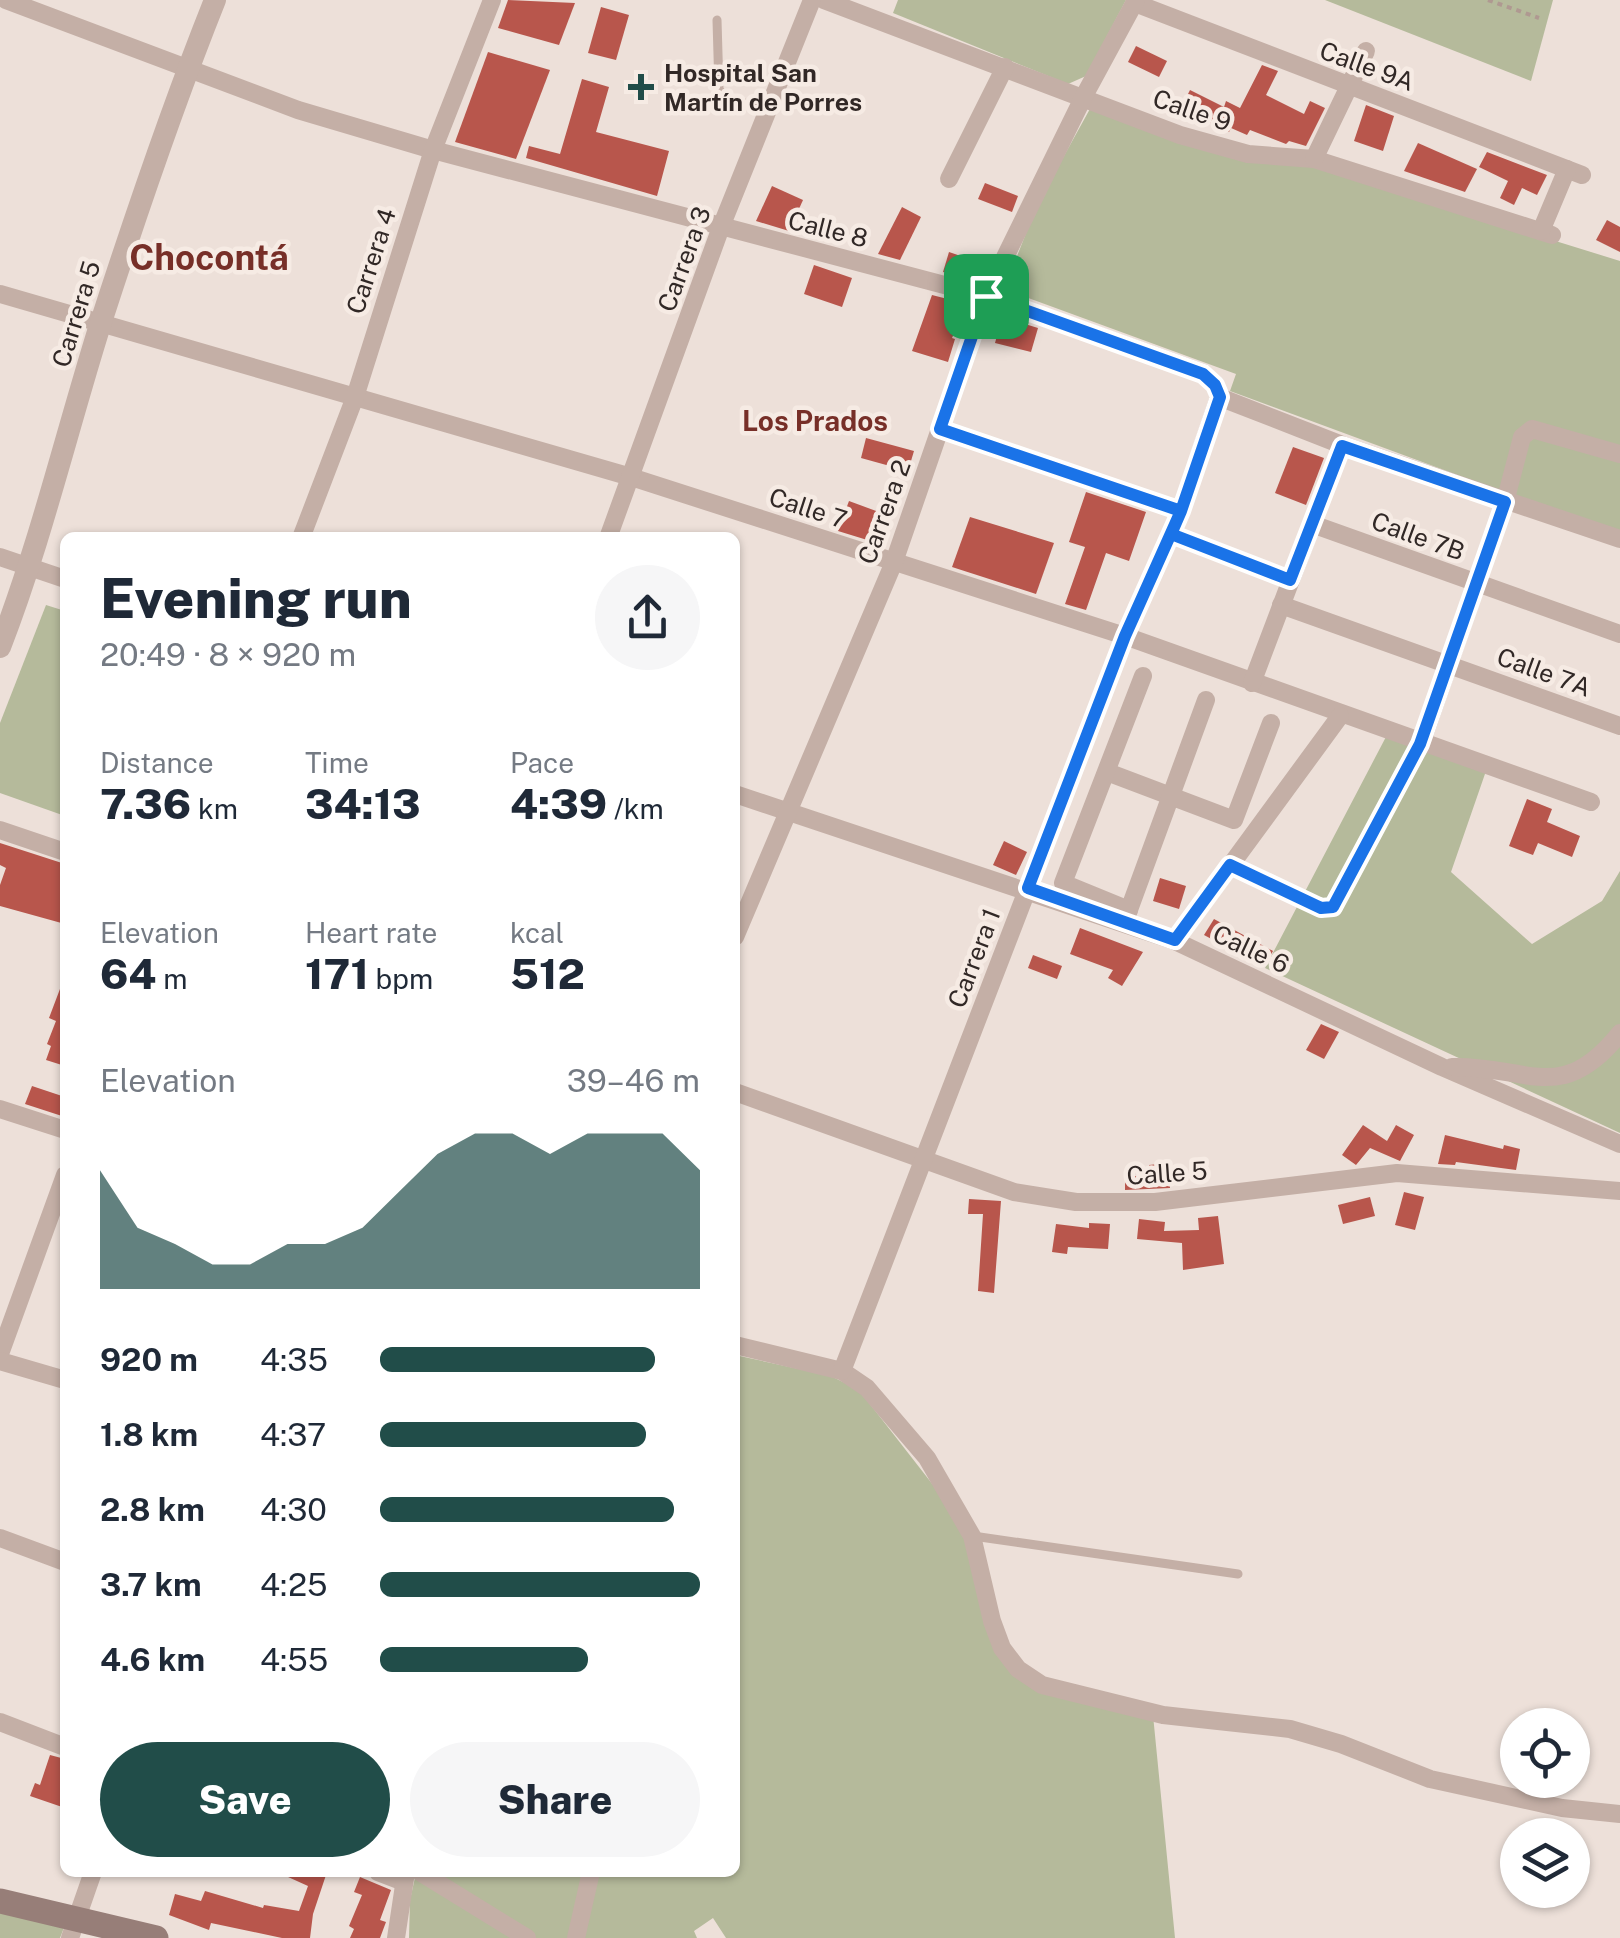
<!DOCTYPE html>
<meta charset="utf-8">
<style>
:root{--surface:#fff;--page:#f6f6f7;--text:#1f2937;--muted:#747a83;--accent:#214d49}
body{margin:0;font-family:"Public Sans",sans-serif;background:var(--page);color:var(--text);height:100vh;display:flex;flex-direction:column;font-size:38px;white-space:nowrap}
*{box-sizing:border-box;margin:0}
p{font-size:32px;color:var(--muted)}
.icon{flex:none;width:55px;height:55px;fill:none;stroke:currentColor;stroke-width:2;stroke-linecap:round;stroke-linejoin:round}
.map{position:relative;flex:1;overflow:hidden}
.side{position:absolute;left:60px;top:532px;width:680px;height:1345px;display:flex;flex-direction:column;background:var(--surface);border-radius:15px;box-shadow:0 2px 8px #0004}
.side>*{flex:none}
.fabs{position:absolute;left:1500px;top:1708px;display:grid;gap:20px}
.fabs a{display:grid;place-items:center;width:90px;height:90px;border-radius:50%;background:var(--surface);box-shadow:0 2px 8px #0004;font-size:50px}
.pin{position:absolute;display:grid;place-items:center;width:85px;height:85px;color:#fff;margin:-42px;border-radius:20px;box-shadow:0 5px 15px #0006}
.round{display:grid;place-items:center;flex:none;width:105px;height:105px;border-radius:52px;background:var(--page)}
.overview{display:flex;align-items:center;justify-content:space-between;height:170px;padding:0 40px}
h1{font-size:55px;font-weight:800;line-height:75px}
.stats{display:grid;grid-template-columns:repeat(3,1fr);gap:15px;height:170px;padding:10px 40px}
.stats div{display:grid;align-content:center}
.stats b{font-size:42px;font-weight:800}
.stats small{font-size:28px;font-weight:400}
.stats p{font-size:28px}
.chart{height:280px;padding:20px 40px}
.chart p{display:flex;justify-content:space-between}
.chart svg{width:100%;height:180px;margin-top:10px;fill:var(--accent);opacity:.7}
.action{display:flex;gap:20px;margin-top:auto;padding:20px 40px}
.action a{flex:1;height:115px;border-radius:60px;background:var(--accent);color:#fff;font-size:40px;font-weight:800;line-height:115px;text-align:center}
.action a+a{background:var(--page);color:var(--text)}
ul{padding:0 40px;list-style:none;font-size:32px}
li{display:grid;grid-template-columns:160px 120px 1fr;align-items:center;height:75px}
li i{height:25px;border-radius:12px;background:var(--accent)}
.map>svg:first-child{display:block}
.green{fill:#b5ba9b}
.building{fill:#b8564c}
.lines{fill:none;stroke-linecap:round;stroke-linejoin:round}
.path{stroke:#af9991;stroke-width:4;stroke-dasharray:5 5;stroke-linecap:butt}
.service{stroke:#c4afa6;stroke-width:9}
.minor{stroke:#c4afa6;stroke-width:18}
.tertiary{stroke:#c4afa6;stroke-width:22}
.secondary{stroke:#977e78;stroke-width:25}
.route-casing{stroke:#fff;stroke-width:20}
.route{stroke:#1a73e8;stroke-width:12}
.poi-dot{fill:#214d49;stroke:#f6ebe4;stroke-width:4}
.labels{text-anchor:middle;stroke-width:9;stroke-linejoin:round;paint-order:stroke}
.street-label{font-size:25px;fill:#312826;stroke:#f6ebe4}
.poi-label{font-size:25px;font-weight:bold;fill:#312826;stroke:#f6ebe4;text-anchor:start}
.neighbourhood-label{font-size:28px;font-weight:bold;fill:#772f28;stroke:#f6ebe4}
.district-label{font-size:35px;font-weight:bold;fill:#772f28;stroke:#f6ebe4}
</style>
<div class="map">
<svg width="1620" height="1938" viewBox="0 0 1620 1938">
<rect width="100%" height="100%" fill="#ede0d9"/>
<!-- green -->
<g class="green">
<path d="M898 0H1126L1086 76 1068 84 893 13Z"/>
<path d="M1325 0H1553L1531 81Z"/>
<path d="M1091 107 1311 165 1620 261V535L1230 391 1236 374 1004 289 1038 203Z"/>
<path d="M46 605 65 611V816L0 793V723Z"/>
<path d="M1388 733 1486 771 1451 872 1532 944 1602 901 1620 871V1133L1265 968Z"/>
<path d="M735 1355 831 1376 859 1390 958 1517 1002 1651 1028 1680 1153 1715 1175 1938H726L713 1918 694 1931 697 1938H409L410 1900 416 1873 735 1872Z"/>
<path d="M0 1910 65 1925 60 1938H0Z"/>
</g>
<!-- building -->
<g class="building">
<path d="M508 0 575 3 559 45 498 28Z"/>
<path d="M601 7 629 15 616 60 588 53Z"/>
<path d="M1136 46 1167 61 1159 77 1128 62Z"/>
<path d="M488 52 550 70 516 159 455 142Z"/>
<path d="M1262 65 1278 71 1266 95 1304 114 1310 101 1325 108 1306 146 1289 141 1286 144 1250 130 1247 135 1231 128 1229 132 1198 117 1194 124 1177 116 1190 90 1224 107 1226 101 1240 108Z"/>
<path d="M582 79 609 87 596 132 669 151 657 196 526 158 529 146 560 154Z"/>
<path d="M1366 105 1394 116 1383 151 1354 141Z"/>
<path d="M1418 143 1477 169 1465 192 1404 171Z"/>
<path d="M1487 152 1547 175 1537 195 1522 188 1514 205 1500 198 1508 181 1479 167Z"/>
<path d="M985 183 1018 196 1012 212 978 199Z"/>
<path d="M772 186 803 200 789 231 756 221Z"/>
<path d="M902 207 921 217 900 260 878 254Z"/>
<path d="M1607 220 1620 227V252L1596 240Z"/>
<path d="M949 252 987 265 979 281 943 272Z"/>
<path d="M814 265 852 278 842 307 804 294Z"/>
<path d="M932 295 967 304 952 338 955 339 948 362 912 351Z"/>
<path d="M1002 317 1038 328 1031 352 995 343Z"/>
<path d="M866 438 914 451 908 471 861 458Z"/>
<path d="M1293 447 1324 458 1306 505 1275 493Z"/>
<path d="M1086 492 1146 512 1129 561 1106 553 1086 610 1065 604 1085 547 1069 542Z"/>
<path d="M849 501 887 515 877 543 838 531Z"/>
<path d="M970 517 1054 543 1036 594 952 567Z"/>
<path d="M1527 799 1552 809 1547 822 1580 836 1572 857 1538 843 1533 855 1509 846Z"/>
<path d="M1004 841 1027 852 1016 875 993 865Z"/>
<path d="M0 843 65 864V924L0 906V885L6 868 0 865Z"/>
<path d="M1160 878 1186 886 1179 909 1153 901Z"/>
<path d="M1214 919 1273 951 1264 967 1204 935Z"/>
<path d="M1080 928 1143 952 1122 986 1108 978 1113 970 1070 954Z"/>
<path d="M1033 955 1062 966 1057 979 1028 968Z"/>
<path d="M63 981H65V1066L46 1060 51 1046 47 1044 56 1021 49 1018Z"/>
<path d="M1321 1024 1339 1032 1324 1059 1306 1050Z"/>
<path d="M32 1086 65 1097V1117L25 1104Z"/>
<path d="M1363 1125 1387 1141 1396 1125 1414 1135 1400 1161 1370 1148 1356 1165 1342 1155Z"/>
<path d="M1445 1135 1503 1149 1504 1145 1520 1149 1516 1170 1456 1162 1455 1165 1438 1164Z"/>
<path d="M1169 1163 1170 1188 1125 1190V1176H1149V1165Z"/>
<path d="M1404 1192 1424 1197 1415 1230 1395 1225Z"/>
<path d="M1370 1197 1375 1216 1343 1224 1338 1205Z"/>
<path d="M969 1199 1001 1201 994 1293 978 1291 983 1214H968Z"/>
<path d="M1218 1216 1224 1264 1183 1270 1182 1243 1137 1239 1139 1219 1165 1222 1164 1231 1199 1230 1198 1218Z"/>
<path d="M1089 1223 1110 1224 1108 1249 1068 1247 1067 1254 1052 1252 1056 1224 1089 1228Z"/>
<path d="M50 1755 65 1759V1808L30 1796 35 1783 40 1785Z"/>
<path d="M277 1872H327L313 1914 310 1938H282L211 1923 209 1930 169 1915 175 1894 201 1901 205 1891 263 1908 264 1905 299 1911 308 1886Z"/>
<path d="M360 1877 391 1890 380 1920 386 1922 380 1938H350L354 1929 349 1926 362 1895 354 1892Z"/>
</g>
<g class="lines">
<!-- path -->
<path class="path" d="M1488 0 1539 18"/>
<!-- service -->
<g class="service">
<path d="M717 20 719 89 724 96 768 111"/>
<path d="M973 1536 1238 1574"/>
</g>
<!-- minor -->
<g class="minor">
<path d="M6 0 298 110 433 150 986 296 1203 373 1215 385 1219 397 1342 445 1620 539"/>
<path d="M824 0 1180 135 1248 154 1314 159 1552 235"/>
<path d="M1135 3 1582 175"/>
<path d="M1314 159 1366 51"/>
<path d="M949 179 1005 67"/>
<path d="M1541 231 1567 169"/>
<path d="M0 294 631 477 1125 636 1591 802"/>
<path d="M940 429 1181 511"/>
<path d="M1312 524 1620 634"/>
<path d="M1171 534 1291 580"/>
<path d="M301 538 355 397 433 150 492 0"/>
<path d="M608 538 721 227 812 0"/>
<path d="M0 557 65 579"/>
<path d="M1281 605 1620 726"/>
<path d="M1252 683 1342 445"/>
<path d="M1107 772 1234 820 1271 723"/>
<path d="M735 794 1175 941 1442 1067 1620 1144"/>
<path d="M0 830 65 852"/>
<path d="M1231 865 1321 908 1333 907 1421 744 1505 502 1522 437 1532 429 1620 454"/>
<path d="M1129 910 1063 883 1143 676"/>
<path d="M1126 918 1206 700"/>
<path d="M735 937 894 562 986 296 1084 96 1136 0"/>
<path d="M1175 941 1340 716"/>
<path d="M1452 1067C1527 1065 1561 1107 1620 1033"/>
<path d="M735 1092 1014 1192 1076 1202H1155L1397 1173 1620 1191"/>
<path d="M0 1109 65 1130"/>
<path d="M735 1345 842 1371 867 1388 927 1458 972 1536 992 1621 1002 1648 1018 1669 1042 1685 1163 1715 1290 1729 1341 1744 1430 1779 1562 1808 1620 1814"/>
<path d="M0 1354 65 1175"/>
<path d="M0 1361 65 1380"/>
<path d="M842 1371 1125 636 1181 511 1219 397"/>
<path d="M0 1538 65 1562"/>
<path d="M0 1722 65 1747"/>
<path d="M378 1872 404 1882"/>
<path d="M420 1872 527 1938"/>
<path d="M70 1938 93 1872"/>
<path d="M396 1938 406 1872"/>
<path d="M576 1938 591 1872"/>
</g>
<!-- tertiary -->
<path class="tertiary" d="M0 647C41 541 67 430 101 322 136 214 173 105 215 0"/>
<!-- secondary -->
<path class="secondary" d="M0 1901 156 1938"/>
</g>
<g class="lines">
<!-- route casing -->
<g class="route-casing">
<path id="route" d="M986 296 1203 374 1215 385 1220 397 1181 511 1125 636 1028 888 1175 940 1230 865 1321 908 1333 907 1420 744 1505 502 1342 446 1290 580 1171 534 1181 511 940 429 986 296"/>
</g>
<!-- route -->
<use href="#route" class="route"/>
</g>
<!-- markers -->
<path class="poi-dot" d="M636 72h10v10h10v10h-10v10h-10v-10h-10v-10h10z"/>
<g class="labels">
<!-- street labels -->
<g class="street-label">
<text transform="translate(1367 66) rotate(20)" y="9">Calle 9A</text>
<text transform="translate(1192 110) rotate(19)" y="9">Calle 9</text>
<text transform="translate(828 229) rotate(14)" y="9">Calle 8</text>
<text transform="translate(684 259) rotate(-70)" y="9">Carrera 3</text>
<text transform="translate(371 261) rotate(-72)" y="9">Carrera 4</text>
<text transform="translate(76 314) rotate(-73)" y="9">Carrera 5</text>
<text transform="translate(808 508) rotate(18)" y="9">Calle 7</text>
<text transform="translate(884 512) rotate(-70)" y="9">Carrera 2</text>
<text transform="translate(1418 536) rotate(20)" y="9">Calle 7B</text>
<text transform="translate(1544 672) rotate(20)" y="9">Calle 7A</text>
<text transform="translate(1251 949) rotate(25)" y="9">Calle 6</text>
<text transform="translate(974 958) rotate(-69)" y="9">Carrera 1</text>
<text transform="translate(1167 1173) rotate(-4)" y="9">Calle 5</text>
</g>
<!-- poi labels -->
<g class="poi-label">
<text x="664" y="82">Hospital San<tspan x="664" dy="29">Martín de Porres</tspan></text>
</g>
<!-- neighbourhood labels -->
<g class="neighbourhood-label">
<text x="815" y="431">Los Prados</text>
</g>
<!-- district labels -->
<g class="district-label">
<text x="209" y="270">Chocontá</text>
</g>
</g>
</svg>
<div class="fabs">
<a><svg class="icon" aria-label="locate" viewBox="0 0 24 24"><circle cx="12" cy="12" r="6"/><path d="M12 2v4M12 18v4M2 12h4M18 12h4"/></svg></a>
<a><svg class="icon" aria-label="layers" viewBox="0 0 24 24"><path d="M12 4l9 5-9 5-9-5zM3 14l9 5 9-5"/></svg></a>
</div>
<div class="pin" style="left:986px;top:296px;background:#1e9e55"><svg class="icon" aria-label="arrive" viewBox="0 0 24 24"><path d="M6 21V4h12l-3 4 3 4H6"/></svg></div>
<section class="side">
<div class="overview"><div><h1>Evening run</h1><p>20:49 · 8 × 920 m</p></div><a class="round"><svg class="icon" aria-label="share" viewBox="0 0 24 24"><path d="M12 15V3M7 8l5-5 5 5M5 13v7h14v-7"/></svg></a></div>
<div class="stats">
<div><p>Distance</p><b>7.36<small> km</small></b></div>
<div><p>Time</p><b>34:13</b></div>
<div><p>Pace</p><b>4:39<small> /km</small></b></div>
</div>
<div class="stats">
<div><p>Elevation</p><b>64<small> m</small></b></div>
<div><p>Heart rate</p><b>171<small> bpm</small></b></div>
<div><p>kcal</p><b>512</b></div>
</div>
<div class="chart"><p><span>Elevation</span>39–46 m</p>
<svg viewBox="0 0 160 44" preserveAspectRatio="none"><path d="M0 44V15L10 29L20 33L30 38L40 38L50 33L60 33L70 29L80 20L90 11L100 6L110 6L120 11L130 6L140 6L150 6L160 15V44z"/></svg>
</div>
<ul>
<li><b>920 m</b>4:35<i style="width:86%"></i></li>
<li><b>1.8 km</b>4:37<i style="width:83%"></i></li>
<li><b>2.8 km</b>4:30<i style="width:92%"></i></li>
<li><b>3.7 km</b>4:25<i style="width:100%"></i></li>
<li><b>4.6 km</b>4:55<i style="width:65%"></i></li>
</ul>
<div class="action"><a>Save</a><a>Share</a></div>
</section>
</div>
